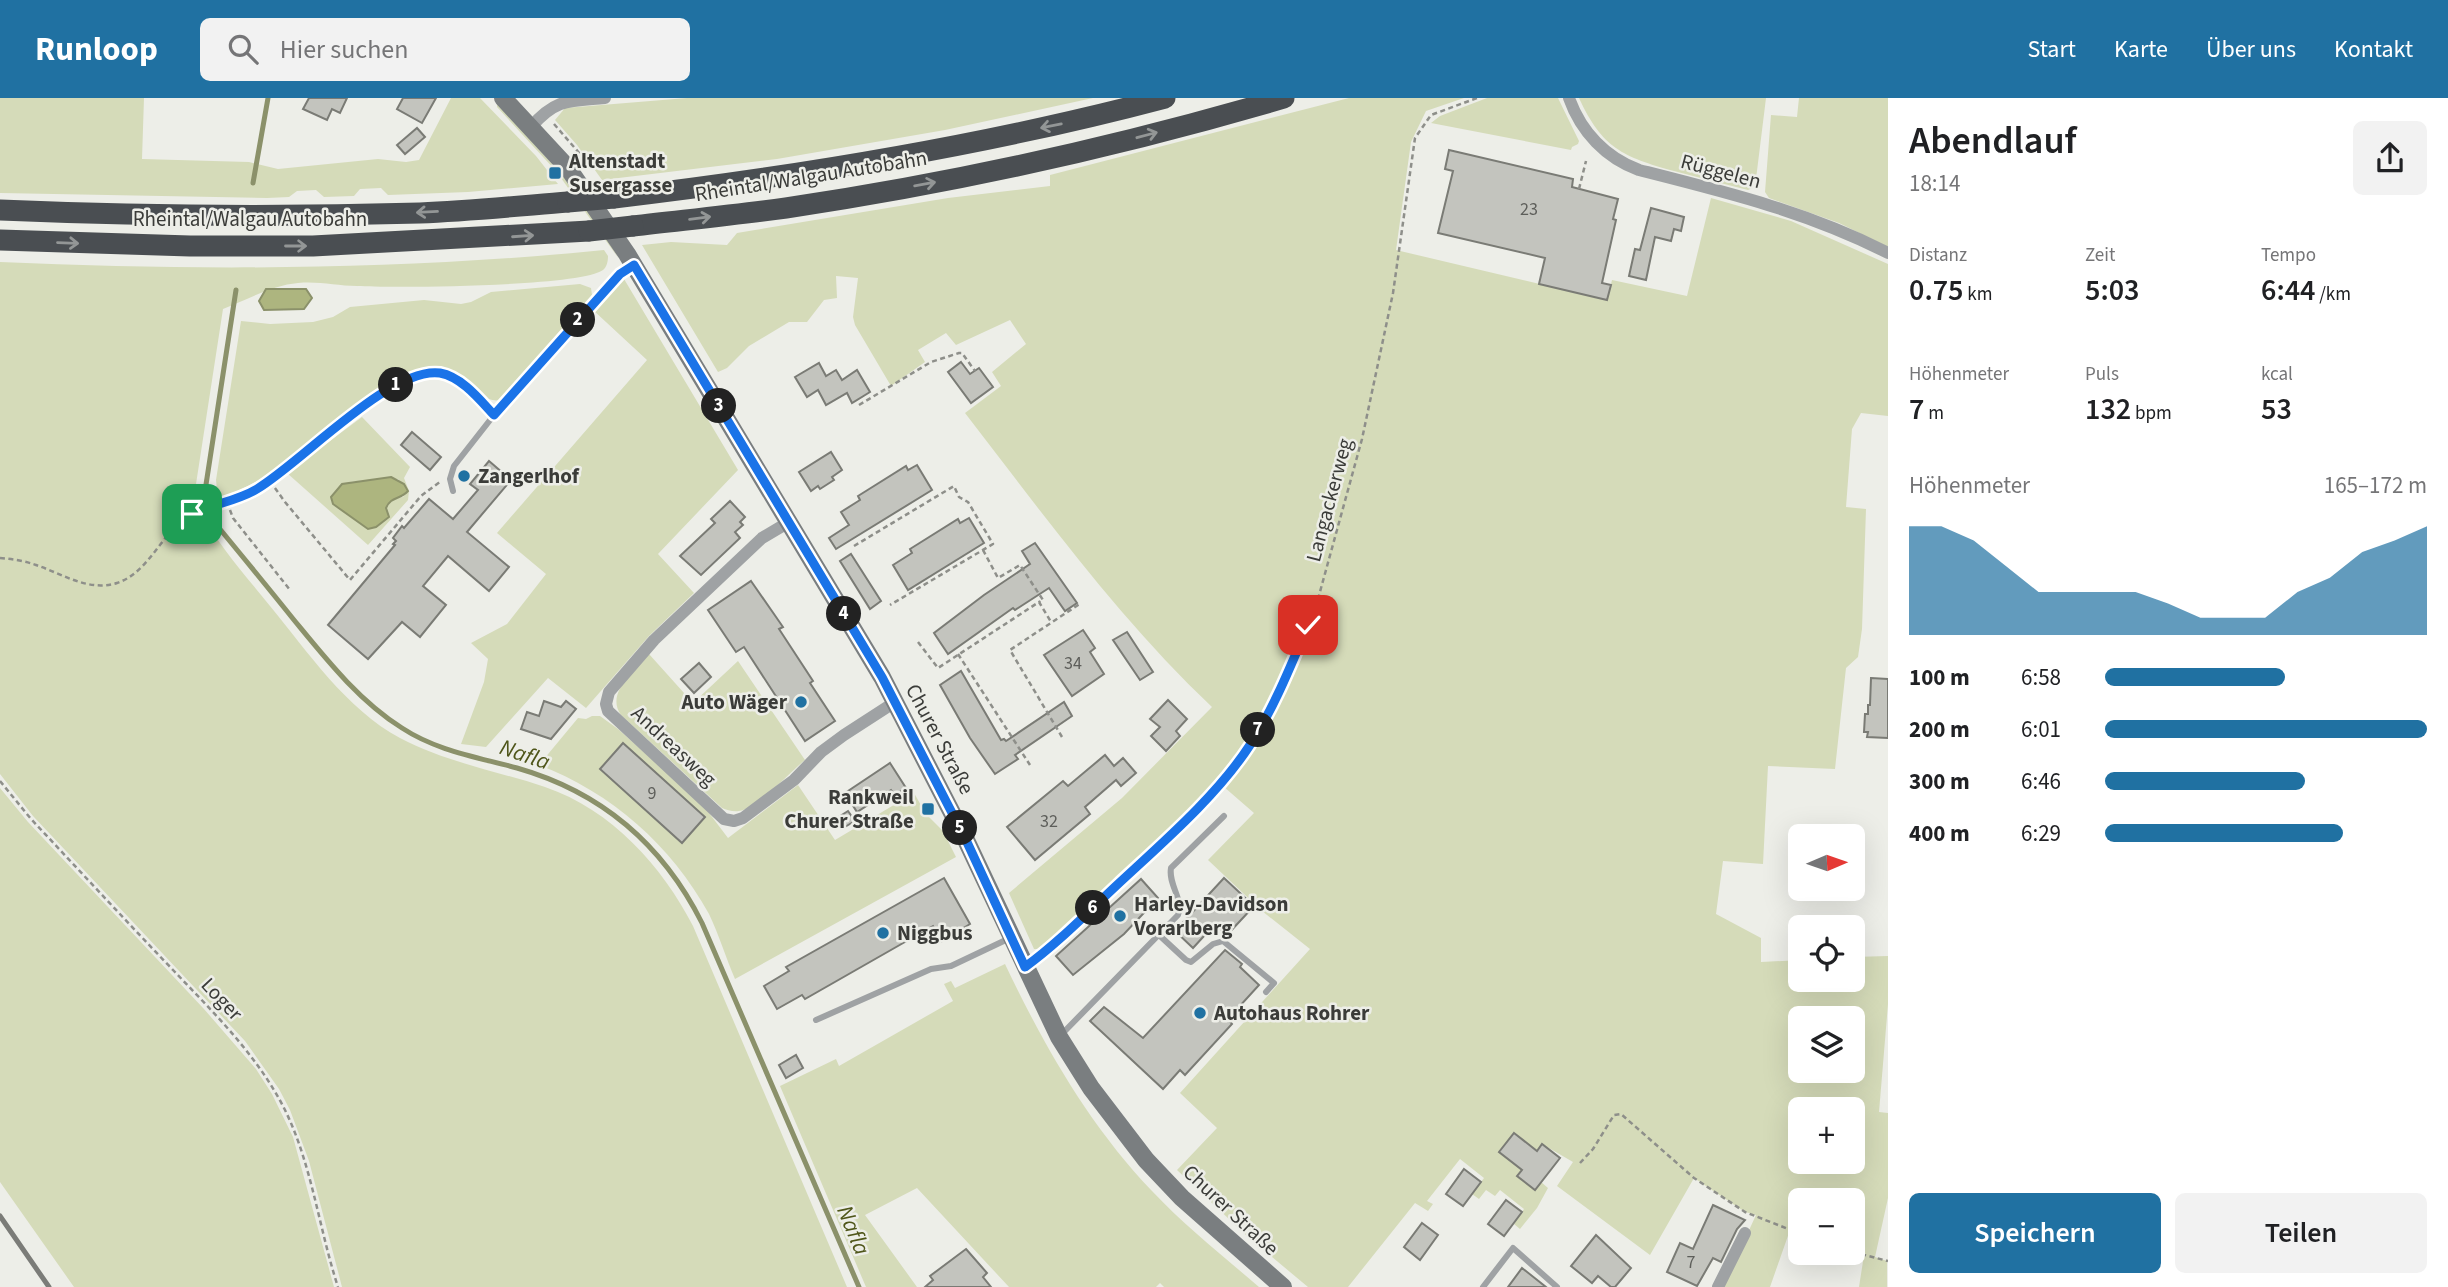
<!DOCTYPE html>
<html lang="de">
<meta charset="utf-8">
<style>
:root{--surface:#fff;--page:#f2f2f2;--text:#202124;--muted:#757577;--accent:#2071a2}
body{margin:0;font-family:"Source Sans 3",sans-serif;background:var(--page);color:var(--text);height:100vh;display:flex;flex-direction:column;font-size:26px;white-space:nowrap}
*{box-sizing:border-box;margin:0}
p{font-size:23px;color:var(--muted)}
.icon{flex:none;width:38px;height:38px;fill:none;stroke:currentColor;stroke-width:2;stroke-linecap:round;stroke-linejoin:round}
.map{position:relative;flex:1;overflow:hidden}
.panel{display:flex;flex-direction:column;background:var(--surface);width:560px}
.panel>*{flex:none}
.needle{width:46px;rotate:88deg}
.controls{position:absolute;left:1788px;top:726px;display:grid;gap:14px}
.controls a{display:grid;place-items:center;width:77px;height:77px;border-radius:10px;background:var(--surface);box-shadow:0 7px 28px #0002;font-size:35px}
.pin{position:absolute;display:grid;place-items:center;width:60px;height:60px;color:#fff;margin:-30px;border-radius:14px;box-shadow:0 4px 10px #0006}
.km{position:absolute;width:35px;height:35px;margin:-18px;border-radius:50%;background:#222;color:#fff;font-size:19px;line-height:35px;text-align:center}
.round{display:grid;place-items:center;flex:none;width:74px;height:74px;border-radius:10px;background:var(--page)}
.head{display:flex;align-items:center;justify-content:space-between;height:119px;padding:0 21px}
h1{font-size:38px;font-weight:600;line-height:52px}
.stats{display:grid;grid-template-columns:repeat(3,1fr);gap:10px;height:119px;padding:7px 21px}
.stats div{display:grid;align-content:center}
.stats b{font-size:30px;font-weight:600}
.stats small{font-size:19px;font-weight:400}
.stats p{font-size:19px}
.chart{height:196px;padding:14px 21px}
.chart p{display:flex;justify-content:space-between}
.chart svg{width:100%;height:126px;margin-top:7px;fill:var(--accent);opacity:.7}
.action{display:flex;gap:14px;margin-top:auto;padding:14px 21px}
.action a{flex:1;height:80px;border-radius:10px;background:var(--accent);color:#fff;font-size:28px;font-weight:600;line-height:80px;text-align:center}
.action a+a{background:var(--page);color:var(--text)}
ul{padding:0 21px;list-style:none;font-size:23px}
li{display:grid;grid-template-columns:112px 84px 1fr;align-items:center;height:52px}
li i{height:18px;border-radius:9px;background:var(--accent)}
header{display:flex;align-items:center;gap:42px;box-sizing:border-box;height:98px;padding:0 35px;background:var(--accent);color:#fff}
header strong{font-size:33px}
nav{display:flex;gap:38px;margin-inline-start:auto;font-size:24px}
.search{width:490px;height:63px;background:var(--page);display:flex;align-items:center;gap:18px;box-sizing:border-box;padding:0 24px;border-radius:10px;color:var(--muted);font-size:26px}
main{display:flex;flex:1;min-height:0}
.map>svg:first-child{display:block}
.green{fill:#d5dbb9;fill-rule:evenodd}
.water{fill:#adb57f;stroke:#8b916a;stroke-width:2}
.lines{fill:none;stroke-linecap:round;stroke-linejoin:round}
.stream{stroke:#8b916a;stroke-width:5}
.building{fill:#c3c4be;stroke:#7a7b75;stroke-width:2}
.path{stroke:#8e8f8a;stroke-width:2.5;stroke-dasharray:5 3.5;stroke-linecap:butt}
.service{stroke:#9fa2a4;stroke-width:6}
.minor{stroke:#9fa2a4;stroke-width:12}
.secondary{stroke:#7a7e80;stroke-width:18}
.motorway{stroke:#4a4e52;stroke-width:21}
.rail{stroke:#7b7c78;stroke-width:5}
.motorway-bridge{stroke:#4a4e52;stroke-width:21}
.oneway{stroke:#939696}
.route-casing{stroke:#fff;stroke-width:14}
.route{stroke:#1a73e8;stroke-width:9}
.poi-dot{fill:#2071a2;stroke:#edeee8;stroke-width:2.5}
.labels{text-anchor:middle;stroke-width:5;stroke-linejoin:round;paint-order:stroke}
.number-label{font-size:18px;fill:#5d5e5a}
.poi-label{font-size:21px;font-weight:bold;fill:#3b3c39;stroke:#edeee8;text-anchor:start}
.street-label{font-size:21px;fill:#3b3c39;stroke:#edeee8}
.water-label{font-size:23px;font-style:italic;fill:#4f561a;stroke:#edeee8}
</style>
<header>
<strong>Runloop</strong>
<div class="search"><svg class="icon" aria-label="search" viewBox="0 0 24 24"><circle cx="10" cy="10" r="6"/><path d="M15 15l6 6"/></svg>Hier suchen</div>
<nav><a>Start</a><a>Karte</a><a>Über uns</a><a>Kontakt</a></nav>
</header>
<main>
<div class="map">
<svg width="1888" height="1189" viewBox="0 0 1888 1189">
<rect width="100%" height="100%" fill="#edeee8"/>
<!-- green -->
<g class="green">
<path d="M0 0H144L142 61 249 64 278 71 378 61 406 64 419 62 451 0H480L536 58 558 86 468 94 388 97 381 90 360 91 354 98 324 99 316 92 297 93 289 99 267 100 0 95Z"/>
<path d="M687 0H1093L945 32 777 61 602 82 577 47 555 22 565 10Z"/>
<path d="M1349 0H1464L1426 13 1411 44 1396 152 1607 202 1612 182 1687 198 1711 100 1791 123 1888 166V318L1861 315 1852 331 1846 409 1866 411 1862 531 1858 559 1846 570 1835 671 1768 668 1763 766 1723 763 1716 816 1761 840V864L1801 862V882H1853V859L1888 858V906L1879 1014 1888 1015V1100L1875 1159 1887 1163V1189H1859L1864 1157 1853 1154V1102H1801V1136L1790 1132 1770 1189H1723L1756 1117 1745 1114 1694 1080 1650 1157 1557 1088 1573 1064 1542 1046 1517 1078 1535 1092 1541 1084 1548 1090 1537 1110 1520 1131 1514 1126 1524 1111 1500 1092 1495 1098 1486 1092 1479 1101 1472 1096 1484 1080 1460 1061 1427 1103 1433 1106 1428 1113 1415 1105 1348 1189H1308L1248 1139 1177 1072 1217 1030 1180 995 1310 851 1262 813 1208 762 1254 715 1216 682 1182 720 1128 772 1041 851H1034L1009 795 1122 700 1212 609C1119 521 1043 416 965 315L1001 288 992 274 1026 246 1010 222 956 247 946 235 918 252 925 264 891 288 855 227 853 219 858 180 836 178 837 200 824 202 807 224H789L749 248 727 270 718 274 642 147 671 144 727 147 737 135 948 100 1050 88V77ZM1801 920H1853V973H1801ZM1801 1012H1853V1064H1801Z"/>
<path d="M1487 0H1558L1579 43 1578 46 1572 49 1571 52 1431 25 1440 18Z"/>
<path d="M1579 0H1766L1755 89 1748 92C1723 86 1698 79 1674 73 1623 59 1602 50 1579 0Z"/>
<path d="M1799 0H1888V149L1839 125 1769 100 1765 94 1771 17 1797 19Z"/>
<path d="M497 5 563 78 606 139 619 161 556 73 497 9Z"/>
<path d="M604 152 608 158C608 163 607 169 603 172 580 189 394 190 357 188 337 188 319 183 298 185 273 187 246 202 223 211L194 399C211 440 242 473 270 508 308 554 346 611 400 640 445 664 497 673 545 689 612 712 662 768 693 828L847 1189H342L309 1063 290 1012 279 991 245 943 33 718 0 676V164C201 173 404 172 604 152Z"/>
<path d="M621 181H624L627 186 738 372 658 456 694 495 649 538 586 610 548 580 486 649 461 646 484 584 488 561 471 545 507 526 546 476 497 435 647 262 593 212Z"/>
<path d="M580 186 591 190 592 197 589 203 500 302C475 307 462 261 420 272 394 279 372 298 352 314 309 347 270 383 218 401L216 382 241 223 270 226 313 224 333 219 350 209 424 202 461 206 471 204 491 194Z"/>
<path d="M362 319 410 369 404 380 409 393 408 402 368 447 287 375ZM377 381H398L408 393 403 399 392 401 368 431 331 399 350 384Z"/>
<path d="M649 556 693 605 738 563 805 662C790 674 758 710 739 713 733 714 727 712 722 710L621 617C605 595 635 573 649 556Z"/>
<path d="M592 618H600L618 631 703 707 728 740 798 687 835 742 914 695 926 716 943 733 956 759 735 881C726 860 719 837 709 816 671 747 612 695 539 667L578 620 586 621Z"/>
<path d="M0 690 28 724 204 911 256 971 272 996 293 1039 334 1189H74L0 1084Z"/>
<path d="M1005 866C1044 948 1089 1027 1152 1093 1185 1128 1223 1158 1259 1189H1164L1160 1185 1156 1189H1009L917 1090 865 1117 917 1189H866L780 988 836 961 839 968 953 903 944 886 951 883 955 890Z"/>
</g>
<!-- water -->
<g class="water">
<path d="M266 191H306L312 200 304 211 264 212 259 203Z"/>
<path d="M391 379 404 386 408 393C400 402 391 398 386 410L389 419 376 429 368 431 333 406 331 399 342 386Z"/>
</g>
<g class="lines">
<!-- stream -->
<g class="stream">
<path d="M253 85 268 0"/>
<path d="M236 192 205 393 206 404 210 419C238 453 266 487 294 522 326 561 359 603 402 630 437 653 477 659 517 670 601 694 663 747 702 825L859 1189"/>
</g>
</g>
<!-- building -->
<g class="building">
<path d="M309 0H347L340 15 332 11 327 22 303 11Z"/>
<path d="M403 0H436L422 25 397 11Z"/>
<path d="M417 30 425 39 405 56 397 47Z"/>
<path d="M1449 52 1573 81 1572 89 1618 101 1613 121 1616 122 1602 185 1611 187 1607 202 1539 186 1545 160 1438 135 1453 73 1445 71Z"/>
<path d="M1651 110 1684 119 1681 133 1674 131 1671 143 1655 139 1646 182 1629 178 1635 151 1640 152Z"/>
<path d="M961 264 970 276 979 270 993 289 971 305 948 274Z"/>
<path d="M819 265 826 278 836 272 842 282 857 272 870 294 852 305 847 295 826 307 818 292 807 299 795 279Z"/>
<path d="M412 334 441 359 430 372 401 347Z"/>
<path d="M831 354 842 372 832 379 834 382 820 391 818 388 811 393 799 374Z"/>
<path d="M489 363 511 382 467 434 509 469 489 493 448 458 423 488 446 507 420 539 402 524 368 561 328 527 395 447 393 446 396 443 393 440 402 428 404 430 429 401 453 421 478 392 470 386Z"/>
<path d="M917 367 932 392 836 451 829 440 849 427 841 414 860 402 858 398 906 368 908 372Z"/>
<path d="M730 403 745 419 740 424 743 427 735 434 740 440 701 477 680 458 715 425 711 421Z"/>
<path d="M969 420 984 445 908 492 893 467 912 455 910 451 958 421 960 425Z"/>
<path d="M1035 445 1077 505 1065 513 1049 490 1015 512 1013 510 948 556 934 535 984 497 1030 466 1022 453Z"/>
<path d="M851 456 881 503 870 511 840 463Z"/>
<path d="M751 483 783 529 779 531 813 583 810 585 835 623 805 643 744 549 736 554 708 512Z"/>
<path d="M1083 532 1095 550 1090 554 1104 576 1072 598 1044 557Z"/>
<path d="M1127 534 1153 574 1140 582 1113 542Z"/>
<path d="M699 565 711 579 694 595 681 581Z"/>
<path d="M961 573 1001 642 1004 641 1006 643 1064 604 1072 618 1015 657 1018 661 995 676 970 640 940 587Z"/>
<path d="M1871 580 1888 581V640L1867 639 1868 634H1864L1865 616H1868V607H1870Z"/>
<path d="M1168 602 1187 621 1176 633 1180 638 1166 653 1151 638 1160 629 1150 621Z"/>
<path d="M544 603 561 609 566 603 576 611 551 641 521 631 527 614 539 618Z"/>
<path d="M623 645 705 719 682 745 600 671Z"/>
<path d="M1105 657 1114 668 1123 660 1136 675 1121 688 1116 682 1085 709 1090 716 1035 762 1007 729 1063 683 1068 688Z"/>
<path d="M890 665 906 690 895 697 891 692 857 714 845 695Z"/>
<path d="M848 713 855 723 843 730 837 720Z"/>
<path d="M944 780 970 826 942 843 933 828 805 901 802 897 777 911 764 888 789 873 786 869Z"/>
<path d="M1224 780 1254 808 1227 837 1215 826 1193 850 1175 833Z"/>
<path d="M1141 781 1158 800 1124 836 1073 877 1056 858Z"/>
<path d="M1225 852 1242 866 1240 869 1259 887 1228 921 1232 926 1185 977 1180 972 1163 991 1090 923 1104 909 1143 940Z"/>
<path d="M796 957 803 970 786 980 779 967Z"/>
<path d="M1514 1035 1537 1053 1542 1046 1560 1060 1535 1092 1517 1078 1522 1072 1499 1054Z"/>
<path d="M1464 1071 1481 1084 1463 1108 1446 1096Z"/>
<path d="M1506 1102 1522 1114 1504 1138 1488 1126Z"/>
<path d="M1713 1107 1745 1122 1737 1131 1721 1164 1713 1160 1697 1188 1667 1174 1680 1145 1693 1151Z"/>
<path d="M1422 1125 1438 1137 1420 1162 1404 1149Z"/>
<path d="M1596 1137 1631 1170 1615 1189H1611L1598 1178 1592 1185 1571 1168Z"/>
<path d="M966 1151 987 1175 983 1179 991 1189H925L933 1182 930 1178Z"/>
<path d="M1522 1170 1546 1189H1508Z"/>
</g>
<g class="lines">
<!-- path -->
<g class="path">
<path d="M554 26 580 56"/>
<path d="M1579 91 1586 63"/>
<path d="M859 307 931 264 959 255H962L975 273"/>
<path d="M270 383 285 404 350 482 421 398 441 383"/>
<path d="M227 404 233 420 290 492"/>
<path d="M854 448 954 388 959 399 968 404 993 446 890 507"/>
<path d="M983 452 998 480 1020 467 1043 502 1039 504"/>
<path d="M0 460C12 461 25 463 36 467 63 476 88 494 117 485 147 475 159 441 182 423 204 406 236 405 260 390 300 363 395 267 441 276 459 279 474 297 487 310"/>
<path d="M918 544 938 570 1039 504 1051 524"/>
<path d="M958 556 1030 667"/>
<path d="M1062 639 1010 552 1081 505"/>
<path d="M0 683 31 721C78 771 125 822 173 872 214 915 258 958 285 1012 312 1067 319 1131 338 1189"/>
<path d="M1040 858 1185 722 1234 668 1249 648 1269 612 1296 556 1318 501 1362 341 1393 195 1415 40 1431 17 1477 0"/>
<path d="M1580 1065 1593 1051 1614 1017 1621 1016 1694 1080 1745 1114 1801 1136"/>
<path d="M1853 1154 1888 1163"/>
</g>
<!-- service -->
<g class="service">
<path d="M453 393 450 381 454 368 494 317 590 209 620 176 632 168"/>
<path d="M1159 837 1186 862 1191 864 1213 846 1223 843 1274 885 1266 894"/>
<path d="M816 922 931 871 951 868 1010 840"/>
<path d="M1060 938 1178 817C1184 801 1168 787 1171 770L1224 718"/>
<path d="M1483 1189 1513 1150 1557 1189"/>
</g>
<!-- minor -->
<g class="minor">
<path d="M1569 0C1581 34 1606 60 1639 72 1726 94 1808 114 1888 155"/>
<path d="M531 29C556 0 570 3 605 0"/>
<path d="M789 424 762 440 654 542 609 594 606 606 608 613 724 721 734 723 743 720 794 682 821 654 844 637 895 604"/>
<path d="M1718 1189 1745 1135"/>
</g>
<!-- secondary -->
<path class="secondary" d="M503 0 568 70 627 156 882 579 966 742 1059 939 1091 990 1146 1062 1182 1100 1283 1189"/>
<!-- motorway -->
<g class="motorway">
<path d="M614 100C800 78 984 48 1165 0"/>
<path d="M0 112C140 118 280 119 420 115 469 113 519 108 568 104"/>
<path d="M633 128C684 122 735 117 786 110 954 85 1121 48 1284 0"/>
<path d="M0 142 190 148H313L589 133"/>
</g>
<!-- rail -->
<path class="rail" d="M0 1118 49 1189"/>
<!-- motorway-bridge -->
<g class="motorway-bridge">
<path d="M568 104 614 100"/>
<path d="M589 133 633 128"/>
</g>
</g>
<!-- one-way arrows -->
<defs><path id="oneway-shaft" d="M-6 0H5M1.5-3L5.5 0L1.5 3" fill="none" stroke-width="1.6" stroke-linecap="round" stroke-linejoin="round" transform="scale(1.75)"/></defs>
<g class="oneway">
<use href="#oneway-shaft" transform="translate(1051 28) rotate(169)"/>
<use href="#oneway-shaft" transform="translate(1147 37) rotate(-15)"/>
<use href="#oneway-shaft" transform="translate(925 86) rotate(-10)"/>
<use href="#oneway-shaft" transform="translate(427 114) rotate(177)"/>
<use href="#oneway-shaft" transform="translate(700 120) rotate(-7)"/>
<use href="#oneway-shaft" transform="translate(523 138) rotate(-4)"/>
<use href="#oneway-shaft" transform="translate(68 145) rotate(2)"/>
<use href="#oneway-shaft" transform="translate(296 148)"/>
</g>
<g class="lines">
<!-- route casing -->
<g class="route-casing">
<path id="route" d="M192 416C213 406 237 403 257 391 301 365 391 268 440 275 462 279 480 302 494 317L620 176 634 167 882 579 966 742 1025 869C1058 845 1087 815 1117 787 1161 746 1217 698 1250 647 1274 610 1291 567 1308 527"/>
</g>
<!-- route -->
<use href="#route" class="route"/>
</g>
<!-- markers -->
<g class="poi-dot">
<rect x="548" y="68" width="14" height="14" rx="3.5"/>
<circle cx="464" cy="378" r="7"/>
<circle cx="801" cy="604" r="7"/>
<rect x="921" y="704" width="14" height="14" rx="3.5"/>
<circle cx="1120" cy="818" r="7"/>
<circle cx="883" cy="835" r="7"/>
<circle cx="1200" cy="915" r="7"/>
</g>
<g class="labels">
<!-- number labels -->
<g class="number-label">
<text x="1529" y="117">23</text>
<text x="1073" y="571">34</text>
<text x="652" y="701">9</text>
<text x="1049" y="729">32</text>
<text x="1691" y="1170">7</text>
</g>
<!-- poi labels -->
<g class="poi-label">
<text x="569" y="70">Altenstadt<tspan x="569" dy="24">Susergasse</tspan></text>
<text x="478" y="385">Zangerlhof</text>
<text x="787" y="611" text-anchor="end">Auto Wäger</text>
<text x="914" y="706" text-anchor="end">Rankweil<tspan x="914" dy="24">Churer Straße</tspan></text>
<text x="1134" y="813">Harley-Davidson<tspan x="1134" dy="24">Vorarlberg</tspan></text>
<text x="897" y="842">Niggbus</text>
<text x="1214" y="922">Autohaus Rohrer</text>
</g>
<!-- street labels -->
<g class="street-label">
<text transform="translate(1721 73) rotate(15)" y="7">Rüggelen</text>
<text transform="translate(811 78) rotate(-9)" y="7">Rheintal/Walgau Autobahn</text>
<text x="250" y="128">Rheintal/Walgau Autobahn</text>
<text transform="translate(1329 402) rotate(-75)" y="7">Langackerweg</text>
<text transform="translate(940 641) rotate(62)" y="7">Churer Straße</text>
<text transform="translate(674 648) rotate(43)" y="7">Andreasweg</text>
<text transform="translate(222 901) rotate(47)" y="7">Loger</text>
<text transform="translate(1231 1112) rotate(43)" y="7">Churer Straße</text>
</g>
<!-- water labels -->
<g class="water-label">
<text transform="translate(525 656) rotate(19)" y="8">Nafla</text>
<text transform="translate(854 1132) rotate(67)" y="8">Nafla</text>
</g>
</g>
</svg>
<div class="controls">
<a><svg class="needle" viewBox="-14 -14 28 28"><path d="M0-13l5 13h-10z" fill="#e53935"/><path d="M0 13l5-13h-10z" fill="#757577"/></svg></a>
<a><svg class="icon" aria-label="locate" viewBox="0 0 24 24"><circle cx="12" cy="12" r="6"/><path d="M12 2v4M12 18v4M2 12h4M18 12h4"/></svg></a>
<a><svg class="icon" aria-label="layers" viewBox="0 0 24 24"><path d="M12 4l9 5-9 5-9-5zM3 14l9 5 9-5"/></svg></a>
<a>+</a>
<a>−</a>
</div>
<div class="pin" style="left:192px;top:416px;background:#1e9e55"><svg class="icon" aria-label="arrive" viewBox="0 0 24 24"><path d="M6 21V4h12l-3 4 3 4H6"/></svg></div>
<div class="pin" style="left:1308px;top:527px;background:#d93025"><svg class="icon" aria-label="check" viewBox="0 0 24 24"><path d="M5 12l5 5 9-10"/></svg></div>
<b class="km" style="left:396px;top:287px">1</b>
<b class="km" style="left:578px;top:222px">2</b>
<b class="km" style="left:719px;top:308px">3</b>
<b class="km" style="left:844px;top:516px">4</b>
<b class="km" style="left:960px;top:730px">5</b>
<b class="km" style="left:1093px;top:810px">6</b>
<b class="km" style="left:1258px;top:632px">7</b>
</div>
<section class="panel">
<div class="head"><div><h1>Abendlauf</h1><p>18:14</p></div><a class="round"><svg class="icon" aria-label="share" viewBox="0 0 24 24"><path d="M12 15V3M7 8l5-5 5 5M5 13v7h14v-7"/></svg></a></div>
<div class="stats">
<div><p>Distanz</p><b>0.75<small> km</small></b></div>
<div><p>Zeit</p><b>5:03</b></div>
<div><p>Tempo</p><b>6:44<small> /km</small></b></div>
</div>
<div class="stats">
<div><p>Höhenmeter</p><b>7<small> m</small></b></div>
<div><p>Puls</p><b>132<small> bpm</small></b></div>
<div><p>kcal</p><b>53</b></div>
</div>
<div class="chart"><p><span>Höhenmeter</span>165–172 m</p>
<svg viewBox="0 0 160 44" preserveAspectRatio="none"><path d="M0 44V6L10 6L20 11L30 20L40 29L50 29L60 29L70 29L80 33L90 38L100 38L110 38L120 29L130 24L140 15L150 11L160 6V44z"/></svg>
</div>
<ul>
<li><b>100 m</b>6:58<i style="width:56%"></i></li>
<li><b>200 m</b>6:01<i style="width:100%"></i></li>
<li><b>300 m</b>6:46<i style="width:62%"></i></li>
<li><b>400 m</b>6:29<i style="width:74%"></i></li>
</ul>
<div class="action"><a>Speichern</a><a>Teilen</a></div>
</section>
</main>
